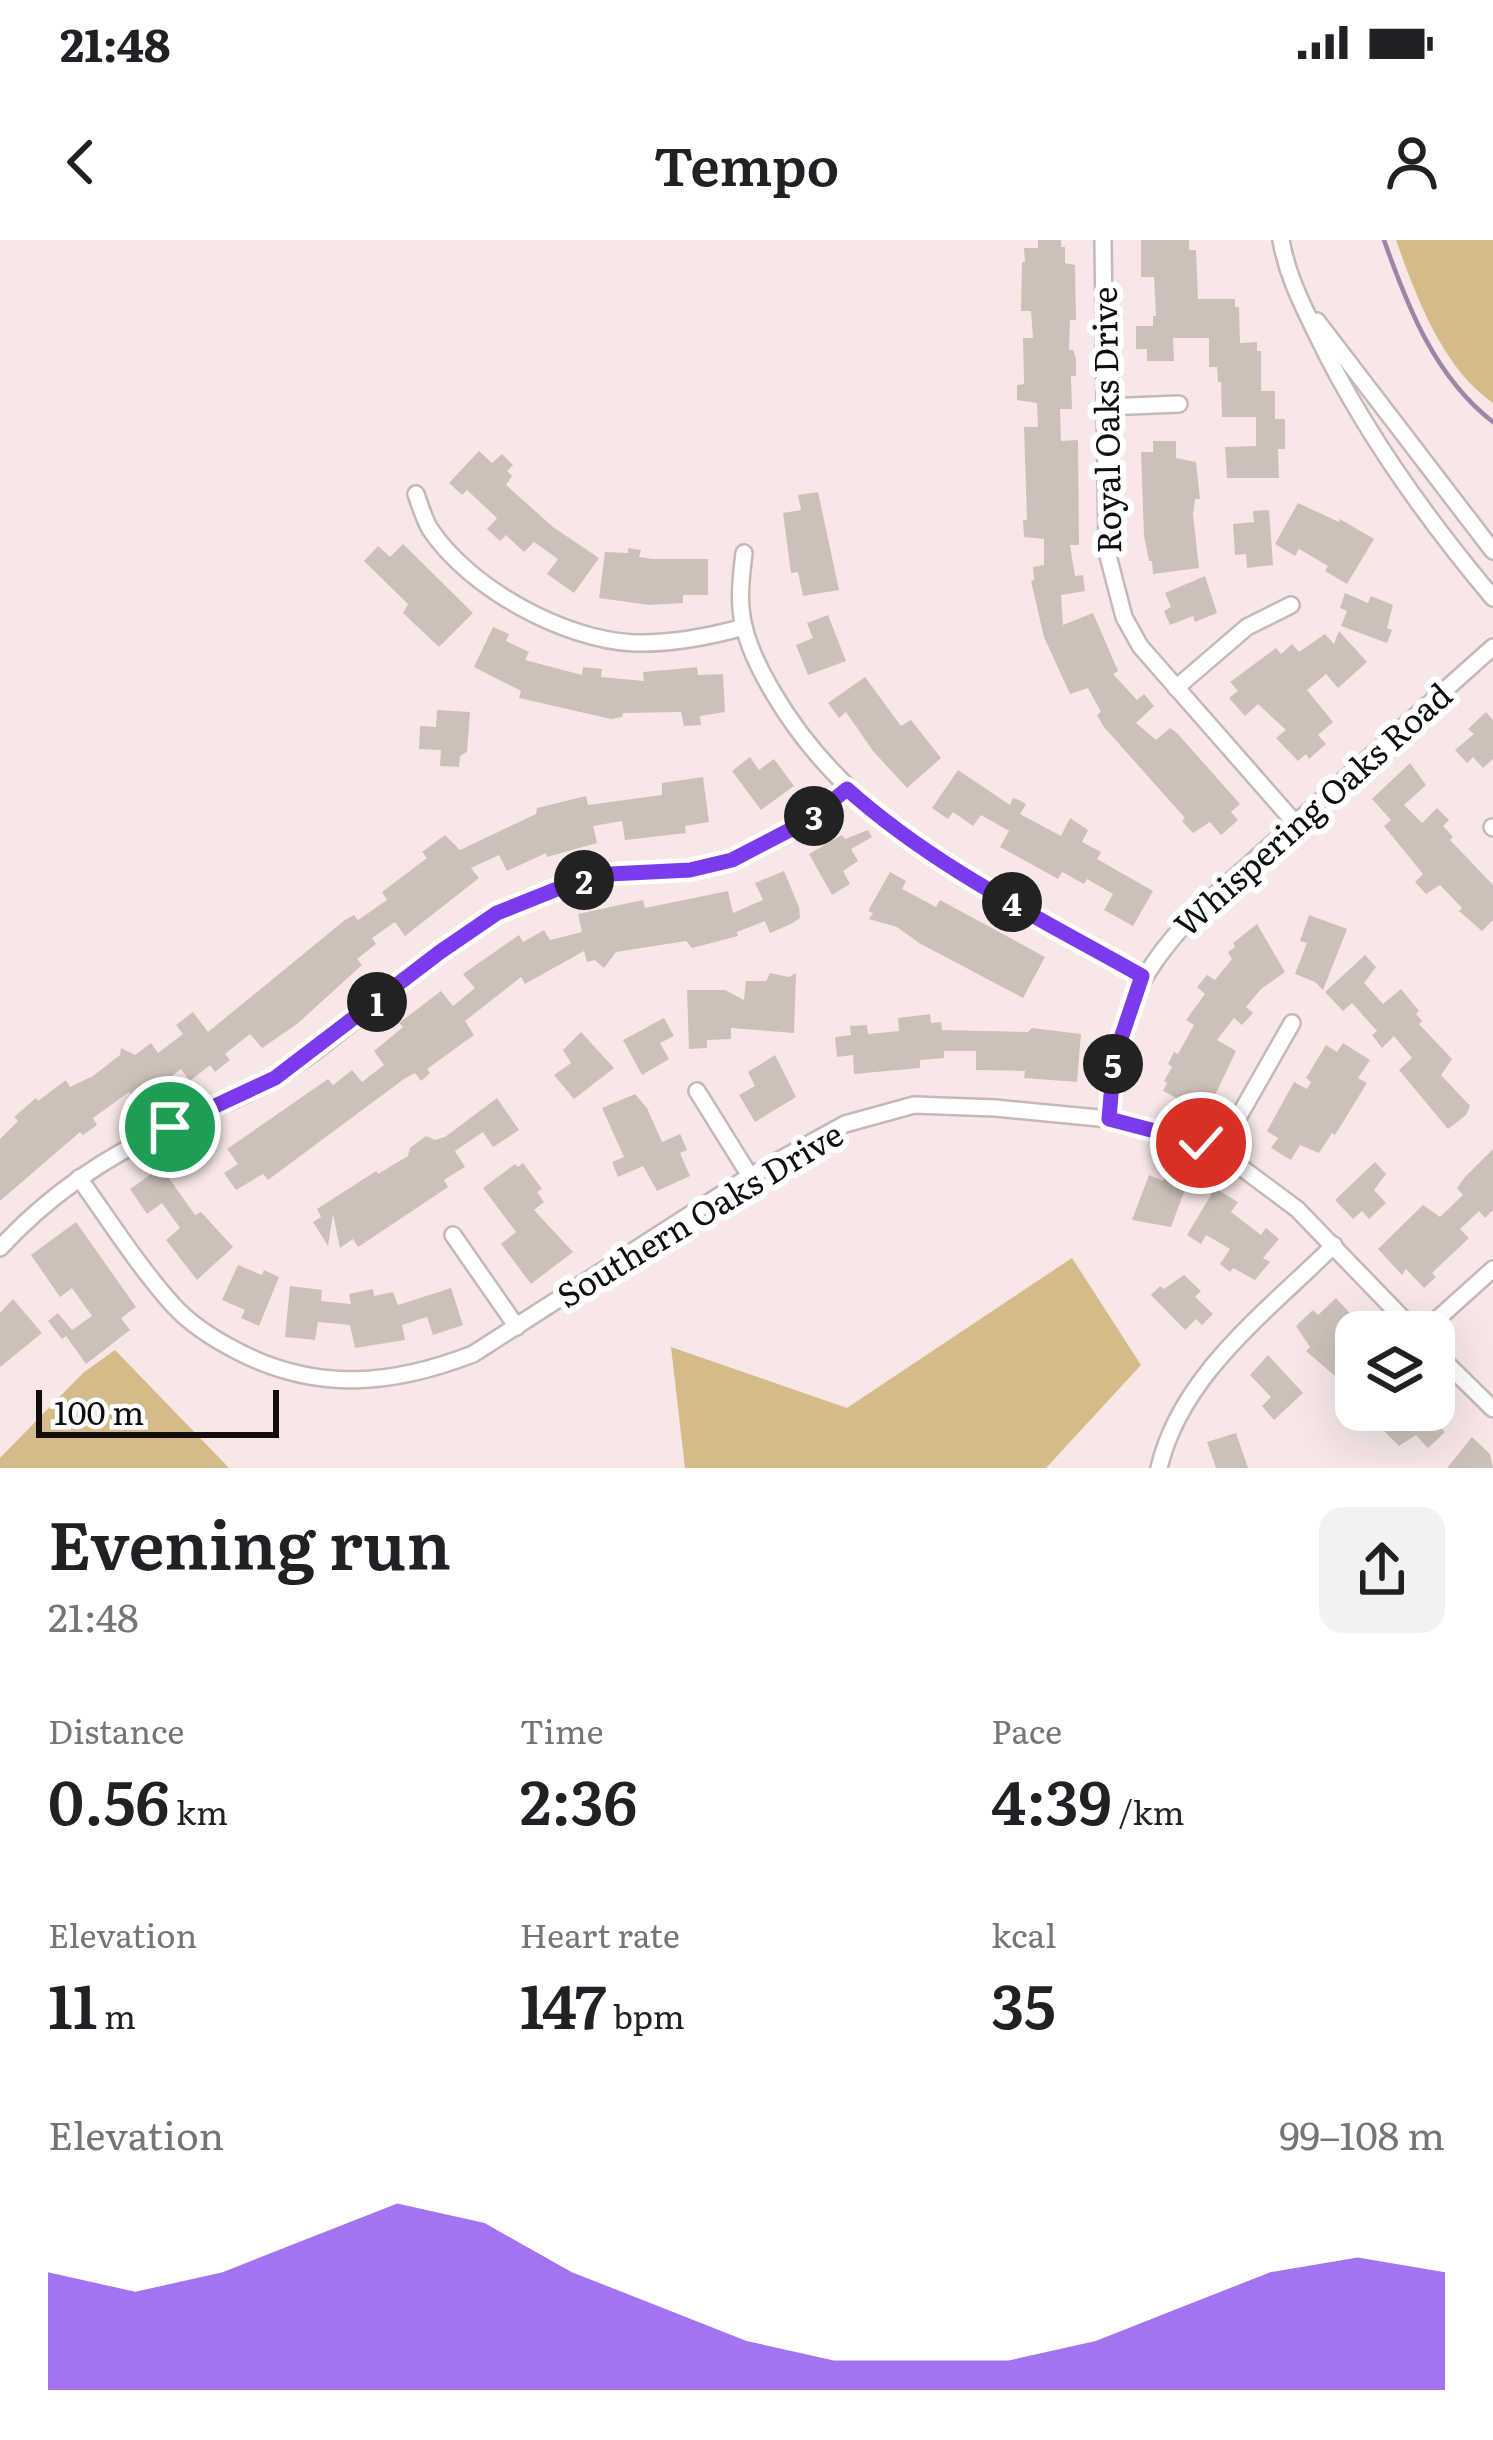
<!DOCTYPE html>
<meta charset="utf-8">
<style>
:root{--surface:#fff;--page:#f2f2f2;--text:#202124;--muted:#757577;--accent:#7c3aed}
body{margin:0;font-family:Literata,serif;background:var(--page);color:var(--text);height:100vh;display:flex;flex-direction:column;font-size:45px;white-space:nowrap}
*{box-sizing:border-box;margin:0}
p{font-size:39px;color:var(--muted)}
.icon{flex:none;width:66px;height:66px;fill:none;stroke:currentColor;stroke-width:2;stroke-linecap:round;stroke-linejoin:round}
.map{position:relative;height:1228px;overflow:hidden}
.panel{display:flex;flex-direction:column;background:var(--surface);flex:1}
.panel>*{flex:none}
.fabs{position:absolute;left:1335px;top:1071px;display:grid;gap:24px}
.fabs a{display:grid;place-items:center;width:120px;height:120px;border-radius:24px;background:var(--surface);box-shadow:0 12px 48px #0002;font-size:60px}
.scale{position:absolute;left:36px;bottom:30px;width:243px;box-sizing:border-box;padding-left:12px;border:6px solid #120d0d;border-top:0;font-size:33px;line-height:42px;white-space:nowrap;color:#120d0d;-webkit-text-stroke:9px #fff;paint-order:stroke}
.pin{position:absolute;display:grid;place-items:center;width:102px;height:102px;color:#fff;margin:-51px;border:6px solid #fff;border-radius:50%;box-shadow:0 3px 12px #0007}
.km{position:absolute;width:60px;height:60px;margin:-30px;border-radius:50%;background:#222;color:#fff;font-size:33px;line-height:60px;text-align:center}
.round{display:grid;place-items:center;flex:none;width:126px;height:126px;border-radius:24px;background:var(--page)}
.headline{display:flex;align-items:center;justify-content:space-between;height:204px;padding:0 48px}
h1{font-size:66px;font-weight:600;line-height:90px}
.figures{display:grid;grid-template-columns:repeat(3,1fr);gap:18px;height:204px;padding:12px 48px}
.figures div{display:grid;align-content:center}
.figures b{font-size:60px;font-weight:600}
.figures small{font-size:33px;font-weight:400}
.figures p{font-size:33px}
.chart{height:336px;padding:24px 48px}
.chart p{display:flex;justify-content:space-between}
.chart svg{width:100%;height:216px;margin-top:12px;fill:var(--accent);opacity:.7}
.status{display:flex;justify-content:space-between;align-items:center;height:84px;padding:0 60px;background:var(--surface);direction:ltr}
.status svg{height:33px;fill:currentColor}
header{display:flex;justify-content:space-between;align-items:center;height:156px;padding:0 48px;background:var(--surface);font-size:54px;font-weight:600}
.map>svg:first-child{display:block}
.green{fill:#d4bb89}
.lines{fill:none;stroke-linecap:round;stroke-linejoin:round}
.stream{stroke:#9c85a6;stroke-width:4.5}
.building{fill:#cdc0b9}
.minor-casing{stroke:#c7b8b8;stroke-width:20}
.minor{stroke:#fff;stroke-width:15}
.route-casing{stroke:#fff;stroke-width:24}
.route{stroke:#7c3aed;stroke-width:15}
.labels{text-anchor:middle;stroke-width:12;stroke-linejoin:round;paint-order:stroke}
.street-label{font-size:33px;fill:#120d0d;stroke:#fff}
</style>
<div class="status"><b>21:48</b><svg viewBox="0 0 49 12"><path d="M0 12V9h3v3zM5 12V6h3v6zM10 12V3h3v9zM15 12V0h3v12zM26 1h20v11H26zM47 4h2v5h-2z"/></svg></div>
<header><svg class="icon" aria-label="back" viewBox="0 0 24 24"><path d="M15 5l-7 7 7 7"/></svg>Tempo<svg class="icon" aria-label="person" viewBox="0 0 24 24"><circle cx="12" cy="8" r="4"/><path d="M4 21q1-7 8-7t8 7"/></svg></header>
<div class="map">
<svg width="1493" height="1228" viewBox="0 0 1493 1228">
<rect width="100%" height="100%" fill="#f7e8e7"/>
<!-- green -->
<g class="green">
<path d="M1396 0H1493V163C1442 128 1416 56 1396 0Z"/>
<path d="M1072 1018 1141 1125 1046 1228H685L671 1107 847 1168Z"/>
<path d="M115 1110 229 1228H0V1218L83 1133Z"/>
</g>
<g class="lines">
<!-- stream -->
<path class="stream" d="M1384 0C1408 68 1435 137 1493 182"/>
</g>
<!-- building -->
<g class="building">
<path d="M1038 0H1061V7H1065V23L1075 25 1076 80H1070L1069 110H1073L1076 118V136H1071L1072 169H1060L1061 201 1078 200 1079 305H1070L1075 336 1083 335 1085 351 1061 355 1063 385 1093 373 1118 431 1113 434 1137 460 1144 454 1154 466 1136 483 1156 500 1170 488 1177 493 1240 564 1231 572 1238 580 1221 595 1210 582 1193 593 1182 581 1185 578 1104 487 1097 475 1101 472 1088 448 1070 454 1044 397 1031 341 1034 340 1033 327 1044 325V299L1024 297 1023 280H1027L1024 187H1038L1037 163 1017 160V145L1024 144 1023 98H1033L1031 71H1021L1022 22H1025L1024 8H1038Z"/>
<path d="M1141 0H1189V10H1196L1198 59H1235V67H1239L1240 103 1257 102V111H1261V151H1275V179H1285V209H1278L1279 238H1227L1225 207 1256 206V177H1222L1221 142H1218L1217 127H1209V98H1173L1174 121H1147V109H1136V86H1153V76H1156L1154 37H1141Z"/>
<path d="M1153 201H1176V218L1196 222 1200 259H1195L1193 274 1199 328 1153 334 1152 321H1149L1144 296 1141 212H1153Z"/>
<path d="M479 211 492 223 502 214 513 225 507 231 512 236 506 245 553 287 599 318 574 353 547 334 558 319 534 302 524 312 506 295 500 301 487 289 497 278 467 250 462 255 449 243Z"/>
<path d="M818 252 839 350 803 356 798 332 791 333 783 273 801 270 798 255Z"/>
<path d="M1298 263 1339 282 1340 279 1374 299 1347 344 1325 331 1328 326 1299 309 1295 316 1275 304Z"/>
<path d="M1269 270 1273 325 1247 328 1246 314 1235 315 1233 284 1254 282 1253 271Z"/>
<path d="M403 304 473 373 439 407 403 373 408 364 364 321 378 306 390 317Z"/>
<path d="M628 308 641 310 639 317 653 319H708V355H683V363L649 365 599 358 605 312 628 313Z"/>
<path d="M1205 336 1217 373 1195 382 1193 376 1170 385 1164 371 1171 367 1165 353Z"/>
<path d="M1345 353 1368 363 1371 356 1393 365 1387 388 1392 390 1387 403 1341 386 1347 371 1340 368Z"/>
<path d="M828 375 846 421 808 435 796 405 813 398 807 383Z"/>
<path d="M493 387 509 394 506 401 529 412 525 420 582 435 583 427 602 429 601 437 644 441 643 432 678 429 697 427 698 435 723 434 725 472 700 476 701 485 684 486 681 472 623 473 622 477 611 479 519 458 521 451 474 427Z"/>
<path d="M1339 391 1367 422 1338 448 1326 434 1307 450 1333 482 1318 495 1326 504 1309 519 1306 514 1298 521 1276 498 1286 490 1258 464 1245 476 1229 458 1238 451 1230 442 1276 408 1281 414 1292 404 1299 412 1325 394 1334 404Z"/>
<path d="M865 437 901 486 911 480 941 518 907 548 873 511 846 472 839 478 828 463Z"/>
<path d="M437 470 470 472 467 512 460 516 459 527 440 526 441 510 419 509 420 486 436 487Z"/>
<path d="M1486 472 1493 480V519L1483 528 1473 517 1467 523 1455 510 1474 494 1468 489Z"/>
<path d="M750 517 759 530 774 519 794 546 761 570 732 531Z"/>
<path d="M1410 523 1426 545 1404 565 1422 583 1437 568 1449 580 1443 586 1453 597 1450 600 1493 645V680L1482 691 1459 671 1462 668 1440 645 1426 654 1415 642 1423 634 1384 586 1391 580 1372 559Z"/>
<path d="M958 530 1010 565 1013 558 1019 560 1026 564 1020 574 1061 596 1070 578 1088 590 1082 602 1101 612 1097 619 1153 651 1133 686 1104 670 1113 654 1087 639 1084 644 1062 632 1058 639 1000 607 1009 591 981 575 973 586 953 572 948 579 932 568Z"/>
<path d="M703 537 709 582 685 586 686 593 625 600 622 581 593 586 597 603 547 617 546 613 507 631 499 615 471 628 479 638 405 696 395 682 372 698 376 704 357 719 362 725 297 784 262 808 250 794 225 814 230 820 215 832 210 825 190 841 181 829 137 863 129 852 93 878 97 885 83 895 80 892 0 961V899L18 881 14 877 36 858 38 861 66 840 70 847 93 836 120 815 121 808 135 815 151 803 158 813 183 794 176 785 193 772 208 792 345 680 354 675 358 680 387 660 382 652 427 618 422 612 445 595 460 610 536 574 537 568 586 556 588 565 662 555V543Z"/>
<path d="M868 590 872 597 851 609 858 621 843 631 850 644 832 655 809 614 842 595 845 599Z"/>
<path d="M784 631 799 667 800 678 791 684 770 693 765 681 737 692 738 696 692 708 686 701 616 712 604 728 595 720 587 722 584 711 525 744 521 737 465 781 474 795 427 829 430 833 421 841 415 833 404 839 268 940 263 934 236 950 224 933 238 924 227 909 328 839 333 845 352 830 362 842 384 825 374 811 403 787 399 783 441 751 453 766 475 748 463 734 519 695 523 702 544 690 550 700 582 692 578 674 643 660 645 668 728 651 733 673 763 660 755 643Z"/>
<path d="M890 632 906 641 902 649 936 667 940 660 1045 717 1023 758 919 703 897 687 869 679 873 673 868 671Z"/>
<path d="M1309 675 1347 689 1323 750 1315 742 1295 734 1307 703 1300 701Z"/>
<path d="M1257 684 1285 732 1261 749 1246 767 1253 773 1242 785 1234 778 1217 800 1236 811 1209 868 1187 855 1184 862 1163 851 1167 843 1164 841 1172 827 1168 824 1174 812 1178 814 1194 785 1186 780 1205 754 1197 747 1207 735 1215 740 1232 719 1228 712 1235 707 1233 703Z"/>
<path d="M1365 715 1376 727 1364 743 1383 764 1401 749 1419 771 1416 774 1422 781 1419 784 1452 819 1441 835 1470 866 1466 875 1448 889 1399 830 1412 818 1394 796 1382 808 1372 795 1377 791 1352 763 1343 771 1325 752Z"/>
<path d="M770 733 789 737 796 733 794 793 731 788V799L707 800V808L689 809 687 750H725L744 760 746 741H766Z"/>
<path d="M930 774 931 783 941 782 942 790 1028 792 1032 788 1081 794 1077 842 1024 838 1025 831 976 830V811H944V818L920 820V828L854 834 853 815 837 817 835 797 851 795 850 786 867 785 868 794 899 791 898 778Z"/>
<path d="M664 778 674 796 660 803 669 819 642 835 623 800Z"/>
<path d="M581 792 614 828 574 859 554 835 571 823 563 810Z"/>
<path d="M1343 803 1370 820 1358 838 1367 843 1335 895 1332 893 1319 913 1300 905 1291 920 1271 908 1278 898 1267 891 1294 842 1307 849 1311 842 1306 838 1326 805 1337 812Z"/>
<path d="M775 815 796 857 755 882 739 855 755 846 748 832Z"/>
<path d="M635 854 647 868 662 902 680 894 687 910 680 913 690 936 657 951 643 926 618 937 612 922 624 917 602 868Z"/>
<path d="M497 858 519 890 493 907 483 892 455 911 465 927 444 940 448 947 358 1007 353 999 340 1008 333 974 328 1006 313 982 321 977 317 969 376 931 378 934 408 916 410 908 426 896 435 900 445 897Z"/>
<path d="M1493 909V970L1485 978 1479 971 1460 989 1469 998 1432 1033 1436 1037 1424 1048 1406 1029 1402 1035 1378 1009 1423 965 1440 977 1463 955 1457 948 1465 937Z"/>
<path d="M1375 922 1386 934 1374 950 1386 963 1369 979 1362 971 1353 979 1335 960Z"/>
<path d="M523 923 542 949 537 952 544 962 534 970 573 1012 531 1044 501 1004 516 992 483 948 515 924 518 927Z"/>
<path d="M161 927 195 975 201 972 233 1007 197 1040 166 1000 180 988 162 963 147 974 130 949Z"/>
<path d="M1166 933 1187 944 1171 987 1132 980 1149 935 1163 941Z"/>
<path d="M1215 948 1238 962 1231 972 1261 995 1266 988 1279 999 1263 1018 1270 1022 1255 1040 1233 1028 1230 1032 1220 1024 1230 1009 1206 995 1201 1004 1187 995Z"/>
<path d="M76 982 136 1067 121 1078 130 1090 86 1124 66 1096 62 1099 48 1081 58 1073 72 1090 92 1076 72 1048 60 1057 31 1015Z"/>
<path d="M238 1025 262 1035 264 1030 279 1037 259 1086 241 1078 245 1070 222 1060Z"/>
<path d="M1184 1035 1201 1051 1195 1057 1213 1074 1202 1085 1196 1079 1185 1090 1151 1055 1160 1046 1164 1049Z"/>
<path d="M290 1046 322 1050 321 1061 351 1064 349 1054 373 1049 374 1056 393 1052 398 1065 451 1048 463 1085 433 1095 427 1077 402 1085 405 1100 355 1108 350 1085 318 1082 315 1100 285 1097Z"/>
<path d="M1336 1058 1367 1092H1356V1121L1335 1136 1306 1111 1310 1107 1296 1086 1313 1070 1318 1075Z"/>
<path d="M13 1059 42 1093 0 1127V1073Z"/>
<path d="M1268 1115 1303 1153 1274 1180 1262 1166 1271 1157 1250 1135Z"/>
<path d="M1364 1170H1451L1437 1184 1445 1192 1428 1208 1416 1195 1399 1206 1375 1182 1370 1187 1360 1176Z"/>
<path d="M1236 1193 1248 1228H1216L1207 1202Z"/>
<path d="M1472 1197 1490 1214 1493 1228H1447Z"/>
</g>
<g class="lines">
<!-- minor casing -->
<g class="minor-casing">
<g id="minor">
<path d="M1103 0 1107 312 1124 377 1140 406 1296 584"/>
<path d="M1281 0C1287 35 1302 64 1317 95 1363 191 1425 277 1493 358"/>
<path d="M1317 81 1493 311"/>
<path d="M1105 167 1179 164"/>
<path d="M416 254C420 265 424 279 430 289 469 348 564 400 634 403 672 404 708 397 744 387"/>
<path d="M744 313C742 331 739 350 741 368 743 398 759 429 774 454 856 594 1006 659 1142 736"/>
<path d="M1176 448 1247 387 1291 365"/>
<path d="M1492 587 1493 588"/>
<path d="M697 851 750 936"/>
<path d="M1109 879C1117 784 1129 743 1196 672L1493 407"/>
<path d="M1219 911 1292 783"/>
<path d="M79 938C109 980 138 1026 173 1065 191 1085 217 1101 241 1113 319 1152 393 1145 473 1114L750 936 845 884 914 865 995 868 1109 879 1219 911 1297 969 1416 1092"/>
<path d="M453 995 517 1087"/>
<path d="M0 1008C48 956 104 917 169 888 205 871 242 859 276 838 366 782 436 696 536 656 560 646 587 636 614 633 641 630 669 633 695 628 754 617 801 587 846 549"/>
<path d="M1423 1092 1493 1029"/>
<path d="M1434 1111 1493 1169"/>
<path d="M1159 1228C1181 1134 1268 1071 1334 1005"/>
</g>
</g>
<!-- minor -->
<use href="#minor" class="minor"/>
</g>
<g class="lines">
<!-- route casing -->
<g class="route-casing">
<path id="route" d="M170 887 275 838 440 712 497 673 572 643 610 634 690 630 732 620 809 580 847 549C934 627 1041 679 1142 736L1114 819 1109 879 1201 903"/>
</g>
<!-- route -->
<use href="#route" class="route"/>
</g>
<g class="labels">
<!-- street labels -->
<g class="street-label">
<text transform="translate(1107 180) rotate(-91)" y="12">Royal Oaks Drive</text>
<text transform="translate(1313 570) rotate(-42)" y="12">Whispering Oaks Road</text>
<text transform="translate(700 975) rotate(-31)" y="12">Southern Oaks Drive</text>
</g>
</g>
</svg>
<div class="fabs">
<a><svg class="icon" aria-label="layers" viewBox="0 0 24 24"><path d="M12 4l9 5-9 5-9-5zM3 14l9 5 9-5"/></svg></a>
</div>
<div class="scale">100 m</div>
<div class="pin" style="left:170px;top:887px;background:#1e9e55"><svg class="icon" aria-label="arrive" viewBox="0 0 24 24"><path d="M6 21V4h12l-3 4 3 4H6"/></svg></div>
<div class="pin" style="left:1201px;top:903px;background:#d93025"><svg class="icon" aria-label="check" viewBox="0 0 24 24"><path d="M5 12l5 5 9-10"/></svg></div>
<b class="km" style="left:377px;top:762px">1</b>
<b class="km" style="left:584px;top:640px">2</b>
<b class="km" style="left:814px;top:576px">3</b>
<b class="km" style="left:1012px;top:662px">4</b>
<b class="km" style="left:1113px;top:824px">5</b>
</div>
<section class="panel">
<div class="headline"><div><h1>Evening run</h1><p>21:48</p></div><a class="round"><svg class="icon" aria-label="share" viewBox="0 0 24 24"><path d="M12 15V3M7 8l5-5 5 5M5 13v7h14v-7"/></svg></a></div>
<div class="figures">
<div><p>Distance</p><b>0.56<small> km</small></b></div>
<div><p>Time</p><b>2:36</b></div>
<div><p>Pace</p><b>4:39<small> /km</small></b></div>
</div>
<div class="figures">
<div><p>Elevation</p><b>11<small> m</small></b></div>
<div><p>Heart rate</p><b>147<small> bpm</small></b></div>
<div><p>kcal</p><b>35</b></div>
</div>
<div class="chart"><p><span>Elevation</span>99–108 m</p>
<svg viewBox="0 0 160 44" preserveAspectRatio="none"><path d="M0 44V20L10 24L20 20L30 13L40 6L50 10L60 20L70 27L80 34L90 38L100 38L110 38L120 34L130 27L140 20L150 17L160 20V44z"/></svg>
</div>
</section>
